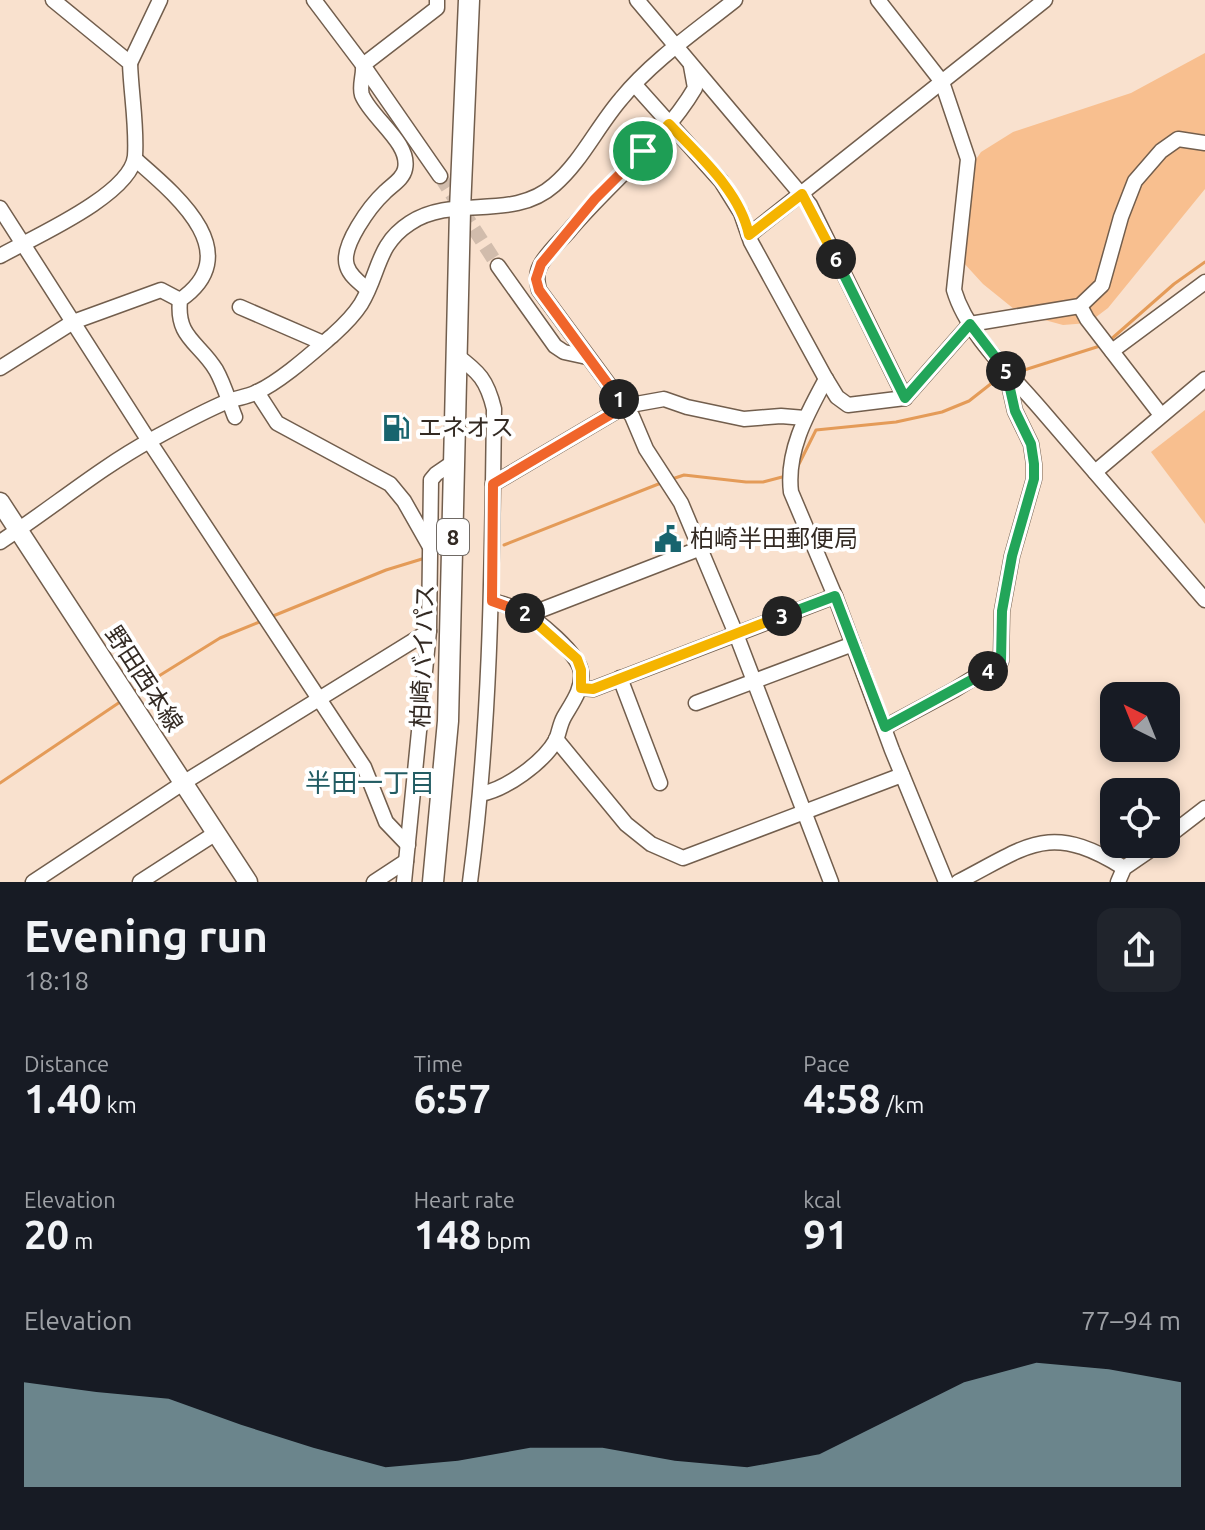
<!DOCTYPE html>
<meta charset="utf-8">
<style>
:root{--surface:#171b24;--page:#20242c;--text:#f1f3f6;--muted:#9ea1a6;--accent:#8fb3b9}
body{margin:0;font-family:Ubuntu,"Noto Sans JP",sans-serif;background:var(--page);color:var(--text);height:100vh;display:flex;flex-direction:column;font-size:30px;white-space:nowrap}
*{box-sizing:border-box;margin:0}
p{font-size:26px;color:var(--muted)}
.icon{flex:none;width:44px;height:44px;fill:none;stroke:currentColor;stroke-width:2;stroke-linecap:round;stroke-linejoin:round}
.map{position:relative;height:882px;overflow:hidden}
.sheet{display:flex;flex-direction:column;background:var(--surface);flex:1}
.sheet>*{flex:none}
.needle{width:52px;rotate:317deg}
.controls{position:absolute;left:1100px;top:682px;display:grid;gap:16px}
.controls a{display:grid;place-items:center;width:80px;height:80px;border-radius:16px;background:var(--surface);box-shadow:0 4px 12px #0003;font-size:40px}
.pin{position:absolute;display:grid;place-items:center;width:68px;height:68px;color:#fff;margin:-34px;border:4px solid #fff;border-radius:50%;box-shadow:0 2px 8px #0007}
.km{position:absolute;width:40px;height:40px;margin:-20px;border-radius:50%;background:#222;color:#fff;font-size:22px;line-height:40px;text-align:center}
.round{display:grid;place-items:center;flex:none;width:84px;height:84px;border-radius:16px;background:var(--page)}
.summary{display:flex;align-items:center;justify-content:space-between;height:136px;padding:0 24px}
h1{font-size:44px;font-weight:700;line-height:60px}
.figures{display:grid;grid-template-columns:repeat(3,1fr);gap:12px;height:136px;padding:8px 24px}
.figures div{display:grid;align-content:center}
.figures b{font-size:40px;font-weight:700}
.figures small{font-size:22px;font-weight:400}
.figures p{font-size:22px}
.chart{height:224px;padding:16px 24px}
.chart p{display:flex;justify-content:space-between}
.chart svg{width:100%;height:144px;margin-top:8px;fill:var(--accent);opacity:.7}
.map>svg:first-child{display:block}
.green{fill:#f8bf8f}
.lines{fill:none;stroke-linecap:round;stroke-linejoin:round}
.stream{stroke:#e49b58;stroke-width:3}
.minor-tunnel{stroke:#d1bcac;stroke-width:14;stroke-dasharray:14 7;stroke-linecap:butt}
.minor-casing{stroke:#725e4d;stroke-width:17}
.major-casing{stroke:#725e4d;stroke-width:21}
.highway-casing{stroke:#725e4d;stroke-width:23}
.minor{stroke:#fff;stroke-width:14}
.major{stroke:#fff;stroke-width:18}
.highway{stroke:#fff;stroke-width:20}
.split-1-casing{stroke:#fff;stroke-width:16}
.split-2-casing{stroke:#fff;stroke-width:16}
.split-3-casing{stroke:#fff;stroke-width:16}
.split-4-casing{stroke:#fff;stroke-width:16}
.split-5-casing{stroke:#fff;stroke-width:16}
.split-6-casing{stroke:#fff;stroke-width:16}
.split-7-casing{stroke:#fff;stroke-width:16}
.split-1{stroke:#f0652b;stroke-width:10}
.split-2{stroke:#f0652b;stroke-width:10}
.split-3{stroke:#f5b400;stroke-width:10}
.split-4{stroke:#22a559;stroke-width:10}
.split-5{stroke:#22a559;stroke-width:10}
.split-6{stroke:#22a559;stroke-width:10}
.split-7{stroke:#f5b400;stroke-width:10}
.labels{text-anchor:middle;stroke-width:8;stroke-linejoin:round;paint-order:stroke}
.shield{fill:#fff;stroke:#706a65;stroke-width:2}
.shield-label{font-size:22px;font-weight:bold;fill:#332a23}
.poi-label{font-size:24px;fill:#332a23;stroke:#fff;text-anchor:start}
.street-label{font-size:24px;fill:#332a23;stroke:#fff}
.neighbourhood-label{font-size:26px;fill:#225c63;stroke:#fff}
</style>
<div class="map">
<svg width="1205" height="882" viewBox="0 0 1205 882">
<rect width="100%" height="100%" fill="#f9e1ce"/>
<!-- green -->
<g class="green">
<path d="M1205 53V189L1108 308 1088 323 1063 325 1019 313 983 284 962 261 968 171 981 152 1013 132 1131 93Z"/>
<path d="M1205 410V524L1151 452Z"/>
</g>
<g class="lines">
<!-- stream -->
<g class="stream">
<path d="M1109 341 1174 284 1205 262"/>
<path d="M1015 373 1103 345"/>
<path d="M798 466 816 430 896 422 942 412 969 401 997 379 1004 376"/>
<path d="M672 479 684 475 746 482H763L786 476"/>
<path d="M504 545 661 483"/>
<path d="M273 616 386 570 422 559"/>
<path d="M133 692 220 638 262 621"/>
<path d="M0 783 120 702"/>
</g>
<!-- minor-tunnel -->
<path class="minor-tunnel" d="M440 176 498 266"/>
<!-- minor casing -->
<g class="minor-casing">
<g id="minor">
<path d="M314 0 363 65 440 176"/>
<path d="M637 0 810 205 905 398"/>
<path d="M878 0 942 82 968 159 954 290C967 335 1014 377 1044 413 1098 475 1151 538 1205 600"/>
<path d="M130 63 160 0"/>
<path d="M691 66 695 88C664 141 608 184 568 232 559 242 546 254 540 266 536 274 537 281 539 290L632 416 646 449 681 503 736 634 831 882"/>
<path d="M635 85 721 181 741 213 751 242 826 379 837 397 848 405 905 398 970 324 1080 306 1102 285 1121 217 1135 181 1161 151 1178 139 1205 143"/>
<path d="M135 159C175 194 248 253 180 300 176 338 199 342 216 370 224 384 229 402 235 417"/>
<path d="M0 208 149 441 364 767 386 822 408 845"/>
<path d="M749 235 1045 0"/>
<path d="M0 256C32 238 131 195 135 156 137 126 131 93 130 63L53 0"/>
<path d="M498 266 555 346 564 352 587 357"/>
<path d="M367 289C360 283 350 276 347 266 340 246 371 205 385 192 392 185 403 179 405 169 411 143 371 118 362 95 359 86 364 75 363 65L437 8V0"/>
<path d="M1080 306 1087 319 1161 415"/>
<path d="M240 307 323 343"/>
<path d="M1112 351 1205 282"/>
<path d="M456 355C479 372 487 380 494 409 492 567 491 725 470 882"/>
<path d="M0 368 73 322 161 290 180 300"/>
<path d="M826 379C807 414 786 451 791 492L835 596 892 750 946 882"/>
<path d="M257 392 277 423 390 484 404 501 429 545"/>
<path d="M1095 472 1205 379"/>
<path d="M493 484 625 406 664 399 687 407 744 419 781 416 805 418"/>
<path d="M0 542C51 509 98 469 151 440 175 427 200 413 226 402 236 398 246 397 255 393 280 382 312 353 333 335 343 326 354 315 361 304 380 273 376 245 410 223 454 194 512 222 554 185 581 162 597 127 621 99 652 61 696 31 735 0"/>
<path d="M528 615 701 548"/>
<path d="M620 678 660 783"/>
<path d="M581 688 593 689 835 596"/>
<path d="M696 703 853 644"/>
<path d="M885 727 954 690 1001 661 1002 611 1012 556 1034 479V464L1031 444 1015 411 1006 371"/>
<path d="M556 739 626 824 651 844 683 858 902 775"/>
<path d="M481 794C506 789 543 763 556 740 559 733 560 724 564 717 572 703 583 689 581 672 579 654 537 619 521 611 512 606 502 604 492 601"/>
<path d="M1166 838 1205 808"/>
<path d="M33 882 183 783 429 631"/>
<path d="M140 882 216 833"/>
<path d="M374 882 406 861"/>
<path d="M404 882 429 631 431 480 436 474 455 461"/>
<path d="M958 882C1028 846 1049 821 1124 868"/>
<path d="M1118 882 1124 868 1159 844"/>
</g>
</g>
<!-- major casing -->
<g class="major-casing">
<path id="major" d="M0 502 248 882"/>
</g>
<!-- highway casing -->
<g class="highway-casing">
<path id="highway" d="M433 882 448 721 460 210 469 0"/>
</g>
<!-- minor -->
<use href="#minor" class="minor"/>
<!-- major -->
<use href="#major" class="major"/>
<!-- highway -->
<use href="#highway" class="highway"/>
</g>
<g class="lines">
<!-- split-1 casing -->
<g class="split-1-casing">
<path id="split-1" d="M619 399 539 290 536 279 541 264 595 199 643 151"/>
</g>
<!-- split-2 casing -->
<g class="split-2-casing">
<path id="split-2" d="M525 613 492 601 493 484 625 406 619 399"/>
</g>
<!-- split-3 casing -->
<g class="split-3-casing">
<path id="split-3" d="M525 613 577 659 581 670V688L593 689 782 616"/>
</g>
<!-- split-4 casing -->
<g class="split-4-casing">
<path id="split-4" d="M782 616 835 596 885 727 988 671"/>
</g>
<!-- split-5 casing -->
<g class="split-5-casing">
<path id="split-5" d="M988 671 1001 661 1002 611 1012 556 1034 479V464L1031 444 1015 411 1006 371"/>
</g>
<!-- split-6 casing -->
<g class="split-6-casing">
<path id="split-6" d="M836 259 905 398 970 324 1006 371"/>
</g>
<!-- split-7 casing -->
<g class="split-7-casing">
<path id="split-7" d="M643 151 669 124C698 155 740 191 749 235L802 194 836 259"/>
</g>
<!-- split-1 -->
<use href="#split-1" class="split-1"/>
<!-- split-2 -->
<use href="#split-2" class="split-2"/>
<!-- split-3 -->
<use href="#split-3" class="split-3"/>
<!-- split-4 -->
<use href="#split-4" class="split-4"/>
<!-- split-5 -->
<use href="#split-5" class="split-5"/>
<!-- split-6 -->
<use href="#split-6" class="split-6"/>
<!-- split-7 -->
<use href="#split-7" class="split-7"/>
</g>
<!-- icons -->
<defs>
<g id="fuel-bare" transform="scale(2.16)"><path d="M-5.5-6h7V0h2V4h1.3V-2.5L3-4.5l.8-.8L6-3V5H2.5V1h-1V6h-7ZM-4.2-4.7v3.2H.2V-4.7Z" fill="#18646e" stroke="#fff" stroke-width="2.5" paint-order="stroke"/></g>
<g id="civic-bare" transform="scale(2.16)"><path d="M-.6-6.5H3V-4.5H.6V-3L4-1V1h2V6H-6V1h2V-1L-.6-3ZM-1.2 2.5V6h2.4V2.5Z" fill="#18646e" stroke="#fff" stroke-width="2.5" paint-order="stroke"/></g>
</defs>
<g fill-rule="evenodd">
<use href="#fuel-bare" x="396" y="428"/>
<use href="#civic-bare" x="668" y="539"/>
</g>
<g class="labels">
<!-- shield labels -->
<rect class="shield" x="437" y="519" width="32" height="36" rx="6"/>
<g class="shield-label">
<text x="453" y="545">8</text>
</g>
<!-- poi labels -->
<g class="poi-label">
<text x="418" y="436">エネオス</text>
<text x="690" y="547">柏崎半田郵便局</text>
</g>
<!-- street labels -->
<g class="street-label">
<text transform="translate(423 656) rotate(-88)" y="8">柏崎バイパス</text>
<text transform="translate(144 679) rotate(57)" y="8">野田西本線</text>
</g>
<!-- neighbourhood labels -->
<g class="neighbourhood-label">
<text x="370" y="792">半田一丁目</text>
</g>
</g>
</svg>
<div class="controls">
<a><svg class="needle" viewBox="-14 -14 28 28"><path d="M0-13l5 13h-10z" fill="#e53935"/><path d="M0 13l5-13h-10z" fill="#9ea1a6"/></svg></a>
<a><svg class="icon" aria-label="locate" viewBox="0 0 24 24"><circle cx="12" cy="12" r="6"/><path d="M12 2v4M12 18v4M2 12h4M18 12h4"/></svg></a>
</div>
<div class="pin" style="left:643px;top:151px;background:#1e9e55"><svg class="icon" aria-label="arrive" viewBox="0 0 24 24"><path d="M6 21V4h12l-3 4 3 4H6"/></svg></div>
<b class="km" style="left:619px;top:399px">1</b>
<b class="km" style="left:525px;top:613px">2</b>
<b class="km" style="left:782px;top:616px">3</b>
<b class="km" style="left:988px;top:671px">4</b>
<b class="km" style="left:1006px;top:371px">5</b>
<b class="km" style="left:836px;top:259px">6</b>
</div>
<section class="sheet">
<div class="summary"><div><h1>Evening run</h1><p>18:18</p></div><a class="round"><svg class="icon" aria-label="share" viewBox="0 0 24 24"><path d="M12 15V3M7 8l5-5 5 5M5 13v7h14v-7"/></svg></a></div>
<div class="figures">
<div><p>Distance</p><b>1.40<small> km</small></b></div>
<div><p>Time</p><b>6:57</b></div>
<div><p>Pace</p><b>4:58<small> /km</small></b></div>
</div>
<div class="figures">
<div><p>Elevation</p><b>20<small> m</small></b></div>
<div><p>Heart rate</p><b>148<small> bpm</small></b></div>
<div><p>kcal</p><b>91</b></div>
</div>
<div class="chart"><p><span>Elevation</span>77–94 m</p>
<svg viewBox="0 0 160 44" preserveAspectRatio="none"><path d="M0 44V12L10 15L20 17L30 25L40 32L50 38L60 36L70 32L80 32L90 36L100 38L110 34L120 23L130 12L140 6L150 8L160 12V44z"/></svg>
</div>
</section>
